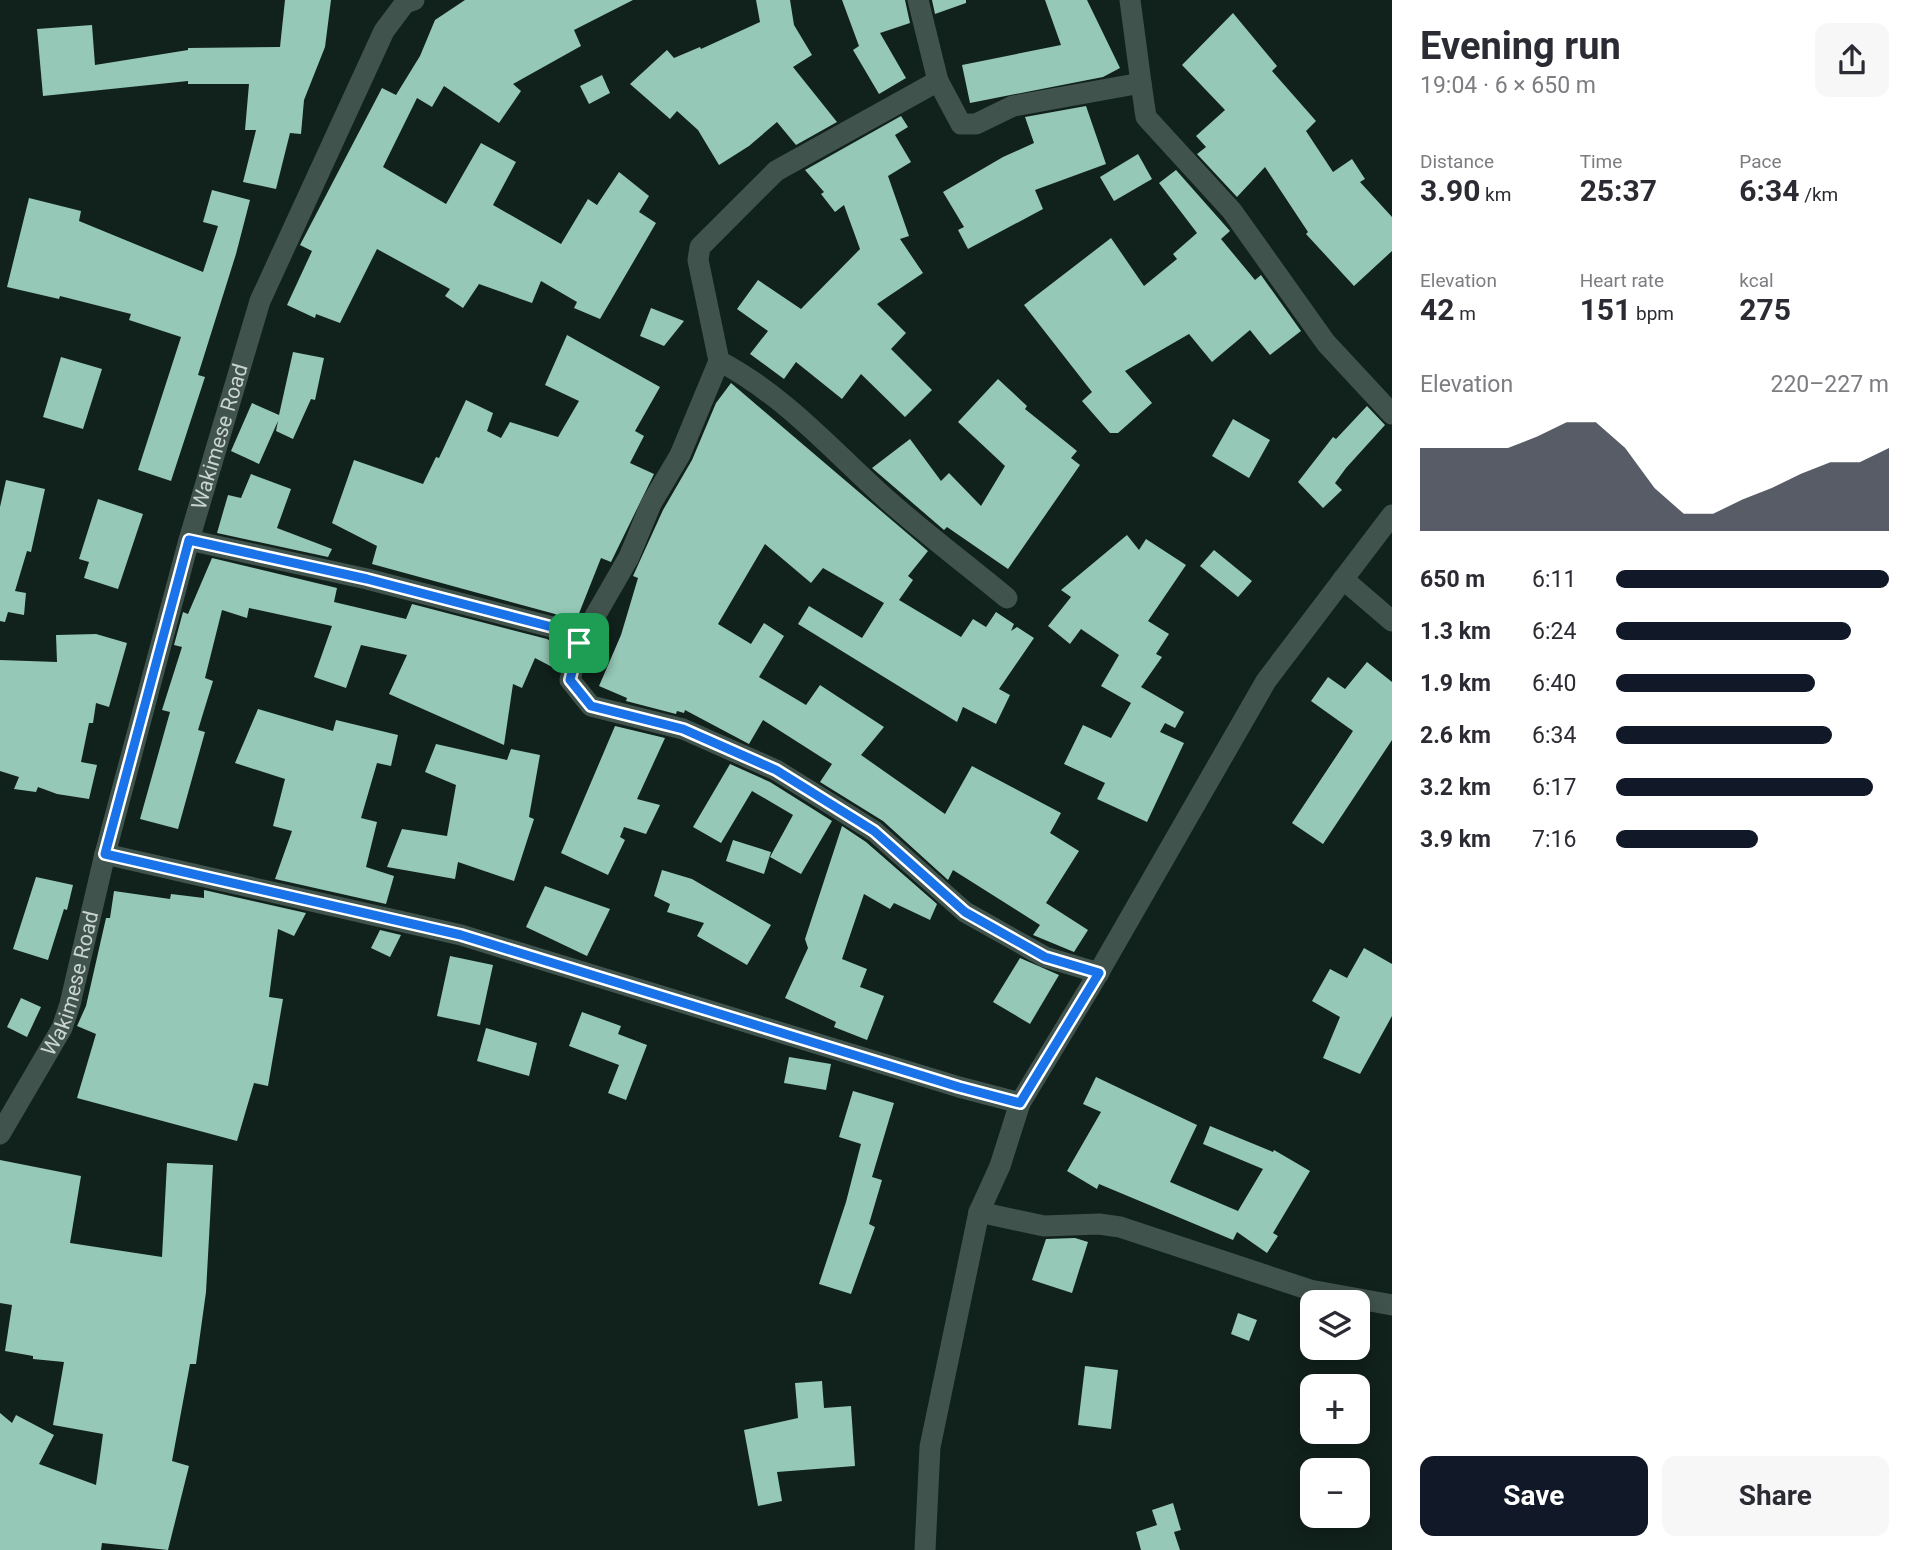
<!DOCTYPE html>
<meta charset="utf-8">
<style>
:root{--surface:#fff;--page:#f7f7f7;--text:#2b2b33;--muted:#7c7c81;--accent:#111827}
body{margin:0;font-family:Roboto,sans-serif;background:var(--page);color:var(--text);height:100vh;display:flex;flex-direction:column;font-size:26px;white-space:nowrap}
*{box-sizing:border-box;margin:0}
p{font-size:23px;color:var(--muted)}
.icon{flex:none;width:38px;height:38px;fill:none;stroke:currentColor;stroke-width:2;stroke-linecap:round;stroke-linejoin:round}
.map{position:relative;flex:1;overflow:hidden}
.side{display:flex;flex-direction:column;background:var(--surface);width:525px}
.side>*{flex:none}
.controls{position:absolute;left:1300px;top:1290px;display:grid;gap:14px}
.controls a{display:grid;place-items:center;width:70px;height:70px;border-radius:14px;background:var(--surface);box-shadow:0 4px 18px #0003;font-size:35px}
.pin{position:absolute;display:grid;place-items:center;width:60px;height:60px;color:#fff;margin:-30px;border-radius:14px;box-shadow:0 4px 10px #0006}
.round{display:grid;place-items:center;flex:none;width:74px;height:74px;border-radius:14px;background:var(--page)}
.headline{display:flex;align-items:center;justify-content:space-between;height:119px;padding:0 28px}
h1{font-size:38px;font-weight:700;line-height:52px}
.stats{display:grid;grid-template-columns:repeat(3,1fr);gap:10px;height:119px;padding:7px 28px}
.stats div{display:grid;align-content:center}
.stats b{font-size:30px;font-weight:700}
.stats small{font-size:19px;font-weight:400}
.stats p{font-size:19px}
.chart{height:196px;padding:14px 28px}
.chart p{display:flex;justify-content:space-between}
.chart svg{width:100%;height:126px;margin-top:7px;fill:var(--accent);opacity:.7}
.primary-button{display:flex;gap:14px;margin-top:auto;padding:14px 28px}
.primary-button a{flex:1;height:80px;border-radius:14px;background:var(--accent);color:#fff;font-size:28px;font-weight:700;line-height:80px;text-align:center}
.primary-button a+a{background:var(--page);color:var(--text)}
ul{padding:0 28px;list-style:none;font-size:23px}
li{display:grid;grid-template-columns:112px 84px 1fr;align-items:center;height:52px}
li i{height:18px;border-radius:9px;background:var(--accent)}
main{display:flex;flex:1;min-height:0}
.map>svg:first-child{display:block}
.building{fill:#95c8b7}
.lines{fill:none;stroke-linecap:round;stroke-linejoin:round}
.street{stroke:#41534d;stroke-width:21}
.route-casing{stroke:#fff;stroke-width:14}
.route{stroke:#1a73e8;stroke-width:9}
.labels{text-anchor:middle;stroke-width:7;stroke-linejoin:round;paint-order:stroke}
.street-label{font-size:21px;fill:#cad4d0;stroke:#040907}
</style>
<main>
<div class="map">
<svg width="1392" height="1550" viewBox="0 0 1392 1550">
<rect width="100%" height="100%" fill="#11211c"/>
<!-- building -->
<g class="building">
<path d="M285 0H331L325 47 304 100 301 134 290 133 276 189 243 182 256 130H245L249 84H188V81L43 96 37 29 92 25 95 65 188 50V48L280 47Z"/>
<path d="M465 0H633L574 30 581 46 513 84 521 91 499 123 444 86 432 107 417 98 383 167 446 204 481 143 516 162 493 205 561 244 588 199 597 205 619 172 649 196 639 212 656 223 600 319 574 308 577 302 541 281 532 303 479 284 463 308 445 296 450 289 377 249 340 323 316 314 315 318 287 305 312 251 300 245 382 88 396 95 420 56 435 20Z"/>
<path d="M756 0H790L794 25 812 55 793 67 837 122 796 145 777 122 749 146 719 165 698 130 677 111 670 119 630 84 667 50 674 58 700 47 701 49 760 22Z"/>
<path d="M842 0H905L910 23 880 33 906 78 879 94 853 50 859 46Z"/>
<path d="M932 0H966V3L935 14Z"/>
<path d="M1045 0H1087L1120 68 1103 77 970 103 962 65 1061 45Z"/>
<path d="M1233 13 1277 66 1272 71 1316 121 1306 131 1333 172 1352 159 1365 179 1360 182 1392 217V251L1354 286 1306 234 1308 232 1265 167 1237 197 1197 154 1206 147 1196 136 1225 110 1182 65Z"/>
<path d="M602 75 610 93 589 104 580 86Z"/>
<path d="M1086 106 1106 164 1035 190 1043 209 968 249 958 230 964 227 943 192 1003 157 1034 143 1025 117Z"/>
<path d="M901 116 908 127 895 135 911 162 888 176 909 236 900 239 923 273 877 304 906 333 891 349 932 390 905 417 861 374 842 399 796 362 784 379 750 354 768 331 737 309 758 280 801 309 860 249 844 205 835 212 821 194 824 192 805 170Z"/>
<path d="M1138 154 1152 179 1114 201 1100 177Z"/>
<path d="M1176 170 1230 231 1221 239 1255 280 1261 275 1301 331 1270 355 1250 330 1212 362 1189 334 1125 371 1152 403 1118 433H1110L1082 401 1092 392 1024 305 1111 238 1144 286 1177 259 1173 254 1197 233 1159 183Z"/>
<path d="M212 190 250 200 236 254 198 375 205 377 171 481 138 470 181 337 129 320 131 314 60 296 59 299 7 287 29 198 81 211 79 221 203 272 218 226 203 222Z"/>
<path d="M651 308 684 321 664 346 640 336Z"/>
<path d="M567 335 660 387 635 431 644 436 630 463 654 474 611 562 601 558 574 626 555 614 372 564 377 546 332 523 354 460 423 484 436 457 439 458 466 400 493 413 487 431 501 438 510 422 558 437 579 401 545 385Z"/>
<path d="M293 352 324 358 315 400 311 399 293 439 276 431 278 421 259 464 231 451 252 403 279 415Z"/>
<path d="M61 357 102 369 83 429 43 417Z"/>
<path d="M998 379 1027 406 1025 409 1077 451 1071 458 1080 465 1008 569 947 527 944 530 872 468 910 439 941 481 949 473 981 506 1005 466 958 422Z"/>
<path d="M731 383 928 551 908 576 913 580 899 600 961 637 973 619 986 627 996 612 1014 624 1011 631 1017 627 1034 638 999 689 1010 695 996 724 963 707 957 722 798 624 809 606 862 638 884 603 823 568 811 583 765 544 718 624 751 644 764 623 784 636 759 677 806 705 820 685 884 727 861 755 945 814 972 766 1061 813 1050 833 1079 851 1046 903 1088 930 1074 952 1033 935 1040 925 953 870 948 880 883 821 820 782 832 764 763 720 749 744 685 710 684 713 677 711 676 714 626 701 627 698 599 686 621 635 638 578 633 576 663 510 692 460 716 403Z"/>
<path d="M1367 406 1385 425 1346 468 1335 483 1342 490 1323 508 1298 482 1333 437 1336 439Z"/>
<path d="M1233 419 1270 440 1249 478 1212 456Z"/>
<path d="M251 474 291 489 277 528 332 549 328 557 217 533 228 495 241 498Z"/>
<path d="M6 480 45 489 31 552 27 551 15 591 26 593 24 615 8 612 5 622 0 621V507Z"/>
<path d="M98 499 143 514 118 589 84 578 89 562 79 559Z"/>
<path d="M1127 535 1139 550 1146 539 1186 565 1148 621 1169 634 1156 654 1162 657 1141 687 1184 712 1175 728 1165 723 1160 732 1184 743 1147 822 1097 799 1105 783 1064 764 1083 725 1111 738 1131 703 1101 686 1119 655 1081 629 1070 644 1048 626 1071 597 1061 590Z"/>
<path d="M1214 550 1252 581 1238 597 1200 566Z"/>
<path d="M212 558 337 588 334 602 406 619 412 604 547 639 564 650 562 657 556 669 535 658 522 688 513 684 504 745 389 694 407 655 361 645 346 688 314 677 332 626 249 608 247 618 222 610 205 678 213 681 198 730 205 732 178 829 140 819 170 712 162 710 182 647 174 645 183 612 188 614Z"/>
<path d="M96 634 127 643 109 707 96 703 93 723H89L81 762 97 765 89 799 57 794 38 787 36 792 14 789 19 777 0 771V660L57 662 56 635Z"/>
<path d="M1367 662 1392 682V740L1323 844 1292 823 1353 731 1311 701 1328 677 1345 689Z"/>
<path d="M258 709 333 731 336 720 398 735 391 766 377 763 361 818 377 822 366 867 394 876 386 904 275 879 292 831 273 826 285 779 235 763Z"/>
<path d="M615 726 665 738 637 799 660 805 646 834 624 827 620 837 625 840 608 875 561 853Z"/>
<path d="M436 744 507 760 511 749 540 755 529 817 534 819 514 881 458 862 455 879 387 867 402 829 447 836 456 785 425 772Z"/>
<path d="M730 764 770 782 832 821 801 874 770 857 793 815 752 791 721 843 693 827Z"/>
<path d="M842 826 866 842 937 904 930 920 894 903 890 909 864 894 842 959 867 969 860 987 884 996 867 1040 834 1027 836 1022 785 998 808 948 805 939Z"/>
<path d="M733 840 771 852 764 874 726 861Z"/>
<path d="M662 870 692 879 771 925 747 965 697 936 704 923 667 912 670 904 654 896Z"/>
<path d="M36 877 73 885 67 910 64 909 48 960 13 949Z"/>
<path d="M545 886 610 909 587 956 526 927Z"/>
<path d="M204 890 306 913 294 936 278 929 269 997 283 999 268 1086 254 1083 237 1141 77 1098 96 1034 77 1026 86 1006 106 918H110L114 891 170 899 171 894 204 898Z"/>
<path d="M380 930 401 935 390 957 371 948Z"/>
<path d="M1364 948 1392 964V1016L1360 1074 1323 1058 1340 1017 1312 1001 1330 969 1347 978Z"/>
<path d="M450 956 493 965 480 1025 437 1016Z"/>
<path d="M1020 958 1059 975 1030 1024 993 1002Z"/>
<path d="M21 998 41 1007 27 1037 7 1027Z"/>
<path d="M582 1012 621 1026 618 1034 647 1045 626 1100 608 1093 619 1065 569 1046Z"/>
<path d="M486 1028 537 1043 529 1076 477 1061Z"/>
<path d="M789 1057 831 1064 826 1090 784 1083Z"/>
<path d="M1096 1077 1197 1125 1170 1182 1238 1211 1263 1169 1203 1144 1210 1126 1273 1152 1274 1150 1310 1171 1273 1233 1278 1236 1267 1253 1237 1232 1233 1240 1099 1184 1097 1189 1067 1171 1101 1112 1083 1104Z"/>
<path d="M853 1091 894 1103 872 1177 882 1180 869 1224 875 1227 851 1294 819 1284 846 1202 861 1144 839 1137Z"/>
<path d="M0 1160 81 1176 70 1243 162 1257 167 1163 213 1165 206 1292 196 1364H190L172 1461 189 1466 168 1550 102 1543 101 1550H0V1413L12 1423 16 1415 54 1435 39 1464 96 1485 103 1434 53 1425 64 1362 33 1359V1356L5 1351 12 1305 0 1303Z"/>
<path d="M1075 1238 1088 1242 1072 1293 1032 1280 1046 1239Z"/>
<path d="M1238 1313 1257 1320 1249 1341 1231 1334Z"/>
<path d="M1085 1366 1118 1370 1111 1429 1078 1425Z"/>
<path d="M822 1381 824 1408 851 1406 855 1466 777 1472 782 1501 758 1506 744 1430 798 1418 795 1383Z"/>
<path d="M1173 1503 1181 1530 1174 1532 1180 1550H1141L1136 1532 1157 1525 1152 1510Z"/>
</g>
<g class="lines">
<!-- street -->
<g class="street">
<path d="M918 0 938 81 961 124H976L1013 106 1141 83 1146 117 1232 211 1326 343 1392 414"/>
<path d="M1130 0 1141 83"/>
<path d="M719 361C784 395 830 448 883 496 923 532 966 564 1007 598"/>
<path d="M189 540 367 579 552 627 579 644 629 557 651 504 680 455 719 361 698 260 700 247 776 171 938 81"/>
<path d="M1343 579 1392 621"/>
<path d="M579 644 570 680 591 706 683 729 776 770 874 831 965 912 1045 957 1099 973"/>
<path d="M105 854 461 935 959 1087 1020 1103"/>
<path id="s1" d="M0 1134 62 1028 70 1004 105 854 189 540 260 301 384 31 405 3 414 0"/>
<path d="M979 1212 1044 1226 1099 1224 1120 1227 1310 1290 1392 1305"/>
<path d="M925 1550 930 1447 979 1212 1000 1166 1020 1103 1092 984 1266 681 1392 515"/>
</g>
</g>
<g class="lines">
<!-- route casing -->
<g class="route-casing">
<path id="route" d="M189 540 367 579 552 627 579 643 570 680 591 706 683 729 776 770 874 831 965 912 1045 957 1099 973 1020 1103 959 1087 461 935 105 854Z"/>
</g>
<!-- route -->
<use href="#route" class="route"/>
</g>
<g class="labels">
<!-- street labels -->
<g class="street-label">
<text dy="7" stroke="none"><textPath href="#s1" startOffset="735">Wakimese Road</textPath></text>
<text dy="7" stroke="none"><textPath href="#s1" startOffset="168">Wakimese Road</textPath></text>
</g>
</g>
</svg>
<div class="controls">
<a><svg class="icon" aria-label="layers" viewBox="0 0 24 24"><path d="M12 4l9 5-9 5-9-5zM3 14l9 5 9-5"/></svg></a>
<a>+</a>
<a>−</a>
</div>
<div class="pin" style="left:579px;top:643px;background:#1e9e55"><svg class="icon" aria-label="arrive" viewBox="0 0 24 24"><path d="M6 21V4h12l-3 4 3 4H6"/></svg></div>
</div>
<section class="side">
<div class="headline"><div><h1>Evening run</h1><p>19:04 · 6 × 650 m</p></div><a class="round"><svg class="icon" aria-label="share" viewBox="0 0 24 24"><path d="M12 15V3M7 8l5-5 5 5M5 13v7h14v-7"/></svg></a></div>
<div class="stats">
<div><p>Distance</p><b>3.90<small> km</small></b></div>
<div><p>Time</p><b>25:37</b></div>
<div><p>Pace</p><b>6:34<small> /km</small></b></div>
</div>
<div class="stats">
<div><p>Elevation</p><b>42<small> m</small></b></div>
<div><p>Heart rate</p><b>151<small> bpm</small></b></div>
<div><p>kcal</p><b>275</b></div>
</div>
<div class="chart"><p><span>Elevation</span>220–227 m</p>
<svg viewBox="0 0 160 44" preserveAspectRatio="none"><path d="M0 44V15L10 15L20 15L30 15L40 11L50 6L60 6L70 15L80 29L90 38L100 38L110 33L120 29L130 24L140 20L150 20L160 15V44z"/></svg>
</div>
<ul>
<li><b>650 m</b>6:11<i style="width:100%"></i></li>
<li><b>1.3 km</b>6:24<i style="width:86%"></i></li>
<li><b>1.9 km</b>6:40<i style="width:73%"></i></li>
<li><b>2.6 km</b>6:34<i style="width:79%"></i></li>
<li><b>3.2 km</b>6:17<i style="width:94%"></i></li>
<li><b>3.9 km</b>7:16<i style="width:52%"></i></li>
</ul>
<div class="primary-button"><a>Save</a><a>Share</a></div>
</section>
</main>
